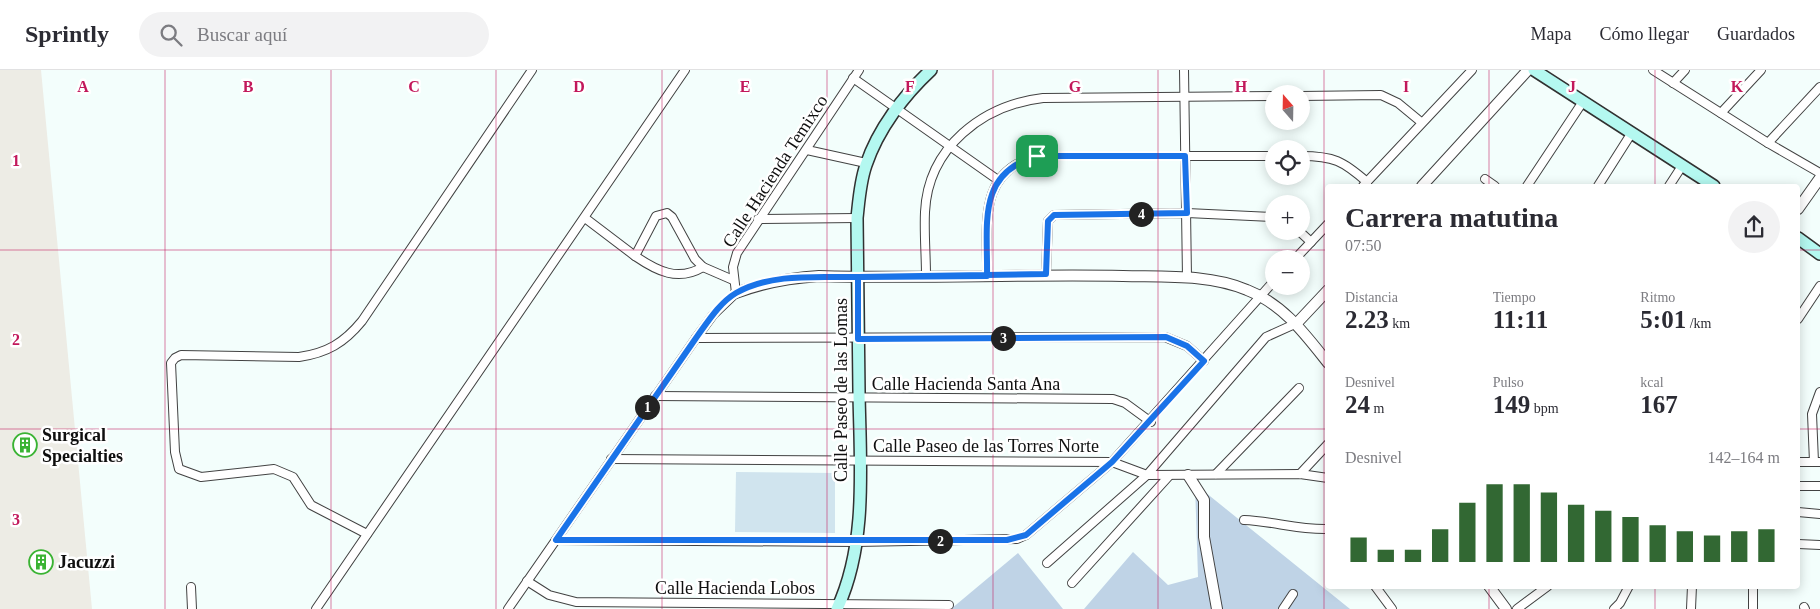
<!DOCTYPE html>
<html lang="es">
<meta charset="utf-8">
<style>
:root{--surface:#fff;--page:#f2f2f3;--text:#2b2b33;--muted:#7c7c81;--line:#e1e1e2;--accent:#326833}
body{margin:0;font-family:"Times New Roman",serif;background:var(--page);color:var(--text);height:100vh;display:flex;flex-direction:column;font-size:19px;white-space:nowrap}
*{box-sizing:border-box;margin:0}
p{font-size:16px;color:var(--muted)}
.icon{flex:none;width:28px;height:28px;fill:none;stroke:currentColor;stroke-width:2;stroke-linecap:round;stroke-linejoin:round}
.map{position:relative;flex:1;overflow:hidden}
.drawer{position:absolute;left:1325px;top:114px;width:475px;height:405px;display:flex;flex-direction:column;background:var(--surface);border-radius:5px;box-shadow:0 2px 12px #0003}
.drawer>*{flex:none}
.needle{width:32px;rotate:340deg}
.buttons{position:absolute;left:1265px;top:15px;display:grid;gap:10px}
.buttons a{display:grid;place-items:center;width:45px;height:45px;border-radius:50%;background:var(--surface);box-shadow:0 2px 12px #0003;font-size:25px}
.pin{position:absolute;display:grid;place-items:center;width:42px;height:42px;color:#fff;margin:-21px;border-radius:10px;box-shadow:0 2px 8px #0006}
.km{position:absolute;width:25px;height:25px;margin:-12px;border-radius:50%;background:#222;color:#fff;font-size:14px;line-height:25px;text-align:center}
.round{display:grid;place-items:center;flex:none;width:52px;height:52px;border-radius:26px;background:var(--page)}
.head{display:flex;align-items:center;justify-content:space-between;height:85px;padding:0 20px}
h1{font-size:28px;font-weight:600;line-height:38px}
.figures{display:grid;grid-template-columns:repeat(3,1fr);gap:8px;height:85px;padding:5px 20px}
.figures div{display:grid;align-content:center}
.figures b{font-size:25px;font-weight:600}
.figures small{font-size:14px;font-weight:400}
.figures p{font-size:14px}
.chart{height:140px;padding:10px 20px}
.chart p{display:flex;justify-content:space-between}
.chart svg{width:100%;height:90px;margin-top:5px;stroke:var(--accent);stroke-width:6}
header{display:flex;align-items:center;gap:30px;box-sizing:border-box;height:70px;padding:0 25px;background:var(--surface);border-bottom:1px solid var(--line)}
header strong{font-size:24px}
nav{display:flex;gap:28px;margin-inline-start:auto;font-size:18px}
.search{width:350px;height:45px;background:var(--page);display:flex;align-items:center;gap:12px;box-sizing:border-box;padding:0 18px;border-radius:28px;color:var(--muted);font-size:19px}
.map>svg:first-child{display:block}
.industrial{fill:#edece5}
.green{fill:#bfd3e6}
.pitch{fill:#d0e4ee}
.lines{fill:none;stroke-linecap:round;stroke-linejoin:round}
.minor-casing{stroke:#424242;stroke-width:10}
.tertiary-casing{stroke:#424242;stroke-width:12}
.secondary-casing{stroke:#313131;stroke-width:14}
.minor{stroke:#fff;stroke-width:8}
.tertiary{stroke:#fff;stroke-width:10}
.secondary{stroke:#b4f8f0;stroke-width:11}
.route-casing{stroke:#fff;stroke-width:10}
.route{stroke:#1a73e8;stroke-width:6}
.grid{fill:none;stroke:#c2185b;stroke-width:1;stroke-opacity:0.55}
.labels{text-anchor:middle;stroke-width:5;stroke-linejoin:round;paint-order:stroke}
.street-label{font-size:18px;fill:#0f0f0f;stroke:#fff}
.poi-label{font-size:18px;font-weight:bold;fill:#0f0f0f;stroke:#fff;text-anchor:start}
.grid-label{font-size:16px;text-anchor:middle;font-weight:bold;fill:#c2185b;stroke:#fff;stroke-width:5;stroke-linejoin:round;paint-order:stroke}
</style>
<header>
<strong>Sprintly</strong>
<div class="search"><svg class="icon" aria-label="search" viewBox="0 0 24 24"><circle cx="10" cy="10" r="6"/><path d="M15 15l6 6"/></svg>Buscar aquí</div>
<nav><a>Mapa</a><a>Cómo llegar</a><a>Guardados</a></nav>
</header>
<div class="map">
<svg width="1820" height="539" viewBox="0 0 1820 539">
<rect width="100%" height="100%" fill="#f3fefc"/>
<!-- industrial -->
<path class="industrial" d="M0 0H41L92 539H0Z"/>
<!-- green -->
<g class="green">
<path d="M1195 414 1350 539H1084L1133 482 1168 515 1198 507Z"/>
<path d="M1018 483 1063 539H951Z"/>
</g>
<!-- pitch -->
<path class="pitch" d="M736 402 835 403V463L735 462Z"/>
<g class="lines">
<!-- minor casing -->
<g class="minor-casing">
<g id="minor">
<path d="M1184 0 1187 208"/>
<path d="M1653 0 1768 73 1820 103"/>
<path d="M853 8 998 110"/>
<path d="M1673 13 1685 0"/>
<path d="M1301 26 1381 25 1398 33 1421 52"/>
<path d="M1721 43 1761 0"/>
<path d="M1768 73 1820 17"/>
<path d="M807 80 866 93"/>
<path d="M1301 86C1334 86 1343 91 1367 112"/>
<path d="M1485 109 1495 116"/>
<path d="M1363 116 1472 0"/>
<path d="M1527 116 1582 33"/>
<path d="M1598 116 1631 64"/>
<path d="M1669 116 1682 96"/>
<path d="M585 148 635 186 656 146 667 143 672 147 695 189 703 197 733 210"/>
<path d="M758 149 857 148"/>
<path d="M1299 161 1311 172"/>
<path d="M635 186C657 201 678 212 703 197"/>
<path d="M1295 189 1328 154"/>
<path d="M1046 204 1048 151 1054 145 1187 143 1274 147"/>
<path d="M926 206C926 185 924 163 925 142 928 77 983 35 1043 28L1274 26"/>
<path d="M987 206C988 156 976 102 1037 86H1274"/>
<path d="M1798 249 1820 216"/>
<path d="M696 268 1165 267 1187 276 1204 291"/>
<path d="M655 326 1113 329 1125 333 1151 352"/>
<path d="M611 389 1112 392 1147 405 1300 404 1328 408"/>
<path d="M1798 392H1820"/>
<path d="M1814 392 1812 344 1820 322"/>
<path d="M1216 404 1299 318"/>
<path d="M1300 404 1328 374"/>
<path d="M1798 416H1820"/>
<path d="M1798 442 1820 444"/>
<path d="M1244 450C1272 451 1299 460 1328 459"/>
<path d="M367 464 311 435 293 407 274 399 201 407 179 399 175 382 171 293 175 288 181 285 299 287C327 283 344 273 362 251L532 0"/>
<path d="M556 470 856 472 1017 469 1026 465 1112 392 1274 211"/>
<path d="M1798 474 1820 475"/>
<path d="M1047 493 1147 405 1266 267 1297 253"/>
<path d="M527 511 549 525 576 532 949 535"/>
<path d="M1072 513 1169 406"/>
<path d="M1375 516 1392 539"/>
<path d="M1753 516V539"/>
<path d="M191 517 192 539"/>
<path d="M1804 537 1805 539"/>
<path d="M316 539 685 0"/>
<path d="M508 539 696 268 713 245 736 223 733 197 737 183 859 0"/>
<path d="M1283 539 1293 524"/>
<path d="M1517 539 1548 516"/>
<path d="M1614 539 1620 533 1629 516"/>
<path d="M1691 539 1692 516"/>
</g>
</g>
<!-- tertiary casing -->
<g class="tertiary-casing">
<g id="tertiary">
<path d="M1422 116 1528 0"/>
<path d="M1798 139 1820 108"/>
<path d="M736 223C764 212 790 208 819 206 921 209 1022 204 1123 206 1164 207 1209 204 1247 220 1283 234 1305 264 1328 293"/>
<path d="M1297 253 1328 220"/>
<path d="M1188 405 1204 430V467L1217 539"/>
<path d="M1489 516 1506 539"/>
</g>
</g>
<!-- secondary casing -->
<g class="secondary-casing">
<g id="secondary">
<path d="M1534 0 1714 116"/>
<path d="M1798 168 1820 184"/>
<path d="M837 539C868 473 860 393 859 322 858 264 858 206 857 148 859 130 860 112 866 95 878 59 904 25 931 0"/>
</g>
</g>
<!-- minor -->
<use href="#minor" class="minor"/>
<!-- tertiary -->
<use href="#tertiary" class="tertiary"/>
<!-- secondary -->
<use href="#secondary" class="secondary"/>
</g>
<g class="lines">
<!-- route casing -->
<g class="route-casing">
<path id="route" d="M1037 86C976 103 988 155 987 206 945 206 903 207 861 207 820 208 773 202 736 223 719 233 707 253 696 268L556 470H1007L1026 465 1112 392 1204 291 1187 276 1166 267 858 269V207L1046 204 1048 151 1054 145 1187 143 1185 86H1037"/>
</g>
<!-- route -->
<use href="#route" class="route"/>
</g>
<!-- grid -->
<path class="grid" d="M165 0V539M331 0V539M496 0V539M662 0V539M827 0V539M993 0V539M1158 0V539M1324 0V539M1489 0V116M1655 0V116M0 180H1328M1798 180H1820M0 359H1328M1798 359H1820M1489 516V539M1655 516V539"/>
<!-- icons -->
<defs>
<g id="building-ring" transform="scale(1.25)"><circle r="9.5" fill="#fff" stroke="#3ab333" stroke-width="1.5"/><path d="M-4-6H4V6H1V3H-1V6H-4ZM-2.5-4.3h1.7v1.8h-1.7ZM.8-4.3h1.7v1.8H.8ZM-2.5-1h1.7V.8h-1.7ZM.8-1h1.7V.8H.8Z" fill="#3ab333"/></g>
</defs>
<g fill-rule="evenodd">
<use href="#building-ring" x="25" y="375"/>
<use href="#building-ring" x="41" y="492"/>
</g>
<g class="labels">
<!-- street labels -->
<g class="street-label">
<text transform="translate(775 101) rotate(-57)" y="6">Calle Hacienda Temixco</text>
<text x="966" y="320">Calle Hacienda Santa Ana</text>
<text transform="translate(841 320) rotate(-90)" y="6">Calle Paseo de las Lomas</text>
<text x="986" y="382">Calle Paseo de las Torres Norte</text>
<text x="735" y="524">Calle Hacienda Lobos</text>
</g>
<!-- poi labels -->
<g class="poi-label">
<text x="42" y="371">Surgical<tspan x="42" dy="21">Specialties</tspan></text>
<text x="58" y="498">Jacuzzi</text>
</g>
</g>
<g class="grid-label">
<text x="83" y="22">A</text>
<text x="248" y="22">B</text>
<text x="414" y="22">C</text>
<text x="579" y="22">D</text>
<text x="745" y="22">E</text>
<text x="910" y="22">F</text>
<text x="1075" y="22">G</text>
<text x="1241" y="22">H</text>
<text x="1406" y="22">I</text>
<text x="1572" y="22">J</text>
<text x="1737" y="22">K</text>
<text x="16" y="96">1</text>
<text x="16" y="275">2</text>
<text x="16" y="455">3</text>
</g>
</svg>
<div class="buttons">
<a><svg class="needle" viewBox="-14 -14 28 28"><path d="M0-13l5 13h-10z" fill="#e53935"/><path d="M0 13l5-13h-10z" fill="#7c7c81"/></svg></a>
<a><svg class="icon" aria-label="locate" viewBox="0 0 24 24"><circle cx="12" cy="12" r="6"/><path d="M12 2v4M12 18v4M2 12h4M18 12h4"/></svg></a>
<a>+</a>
<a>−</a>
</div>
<div class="pin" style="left:1037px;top:86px;background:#1e9e55"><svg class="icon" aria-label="arrive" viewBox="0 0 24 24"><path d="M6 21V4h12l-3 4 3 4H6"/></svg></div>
<b class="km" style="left:647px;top:337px">1</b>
<b class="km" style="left:940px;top:471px">2</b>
<b class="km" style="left:1003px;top:268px">3</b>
<b class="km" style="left:1141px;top:144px">4</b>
<section class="drawer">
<div class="head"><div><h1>Carrera matutina</h1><p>07:50</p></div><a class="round"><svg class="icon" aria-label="share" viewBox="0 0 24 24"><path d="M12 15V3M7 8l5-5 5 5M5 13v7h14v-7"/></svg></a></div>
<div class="figures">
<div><p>Distancia</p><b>2.23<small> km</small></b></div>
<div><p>Tiempo</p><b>11:11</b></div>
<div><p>Ritmo</p><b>5:01<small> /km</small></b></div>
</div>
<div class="figures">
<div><p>Desnivel</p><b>24<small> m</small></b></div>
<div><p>Pulso</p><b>149<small> bpm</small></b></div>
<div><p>kcal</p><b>167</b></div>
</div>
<div class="chart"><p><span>Desnivel</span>142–164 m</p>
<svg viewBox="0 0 160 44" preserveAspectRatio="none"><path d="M5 44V32M15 44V38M25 44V38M35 44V28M45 44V15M55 44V6M65 44V6M75 44V10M85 44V16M95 44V19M105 44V22M115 44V26M125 44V29M135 44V31M145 44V29M155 44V28"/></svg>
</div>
</section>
</div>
